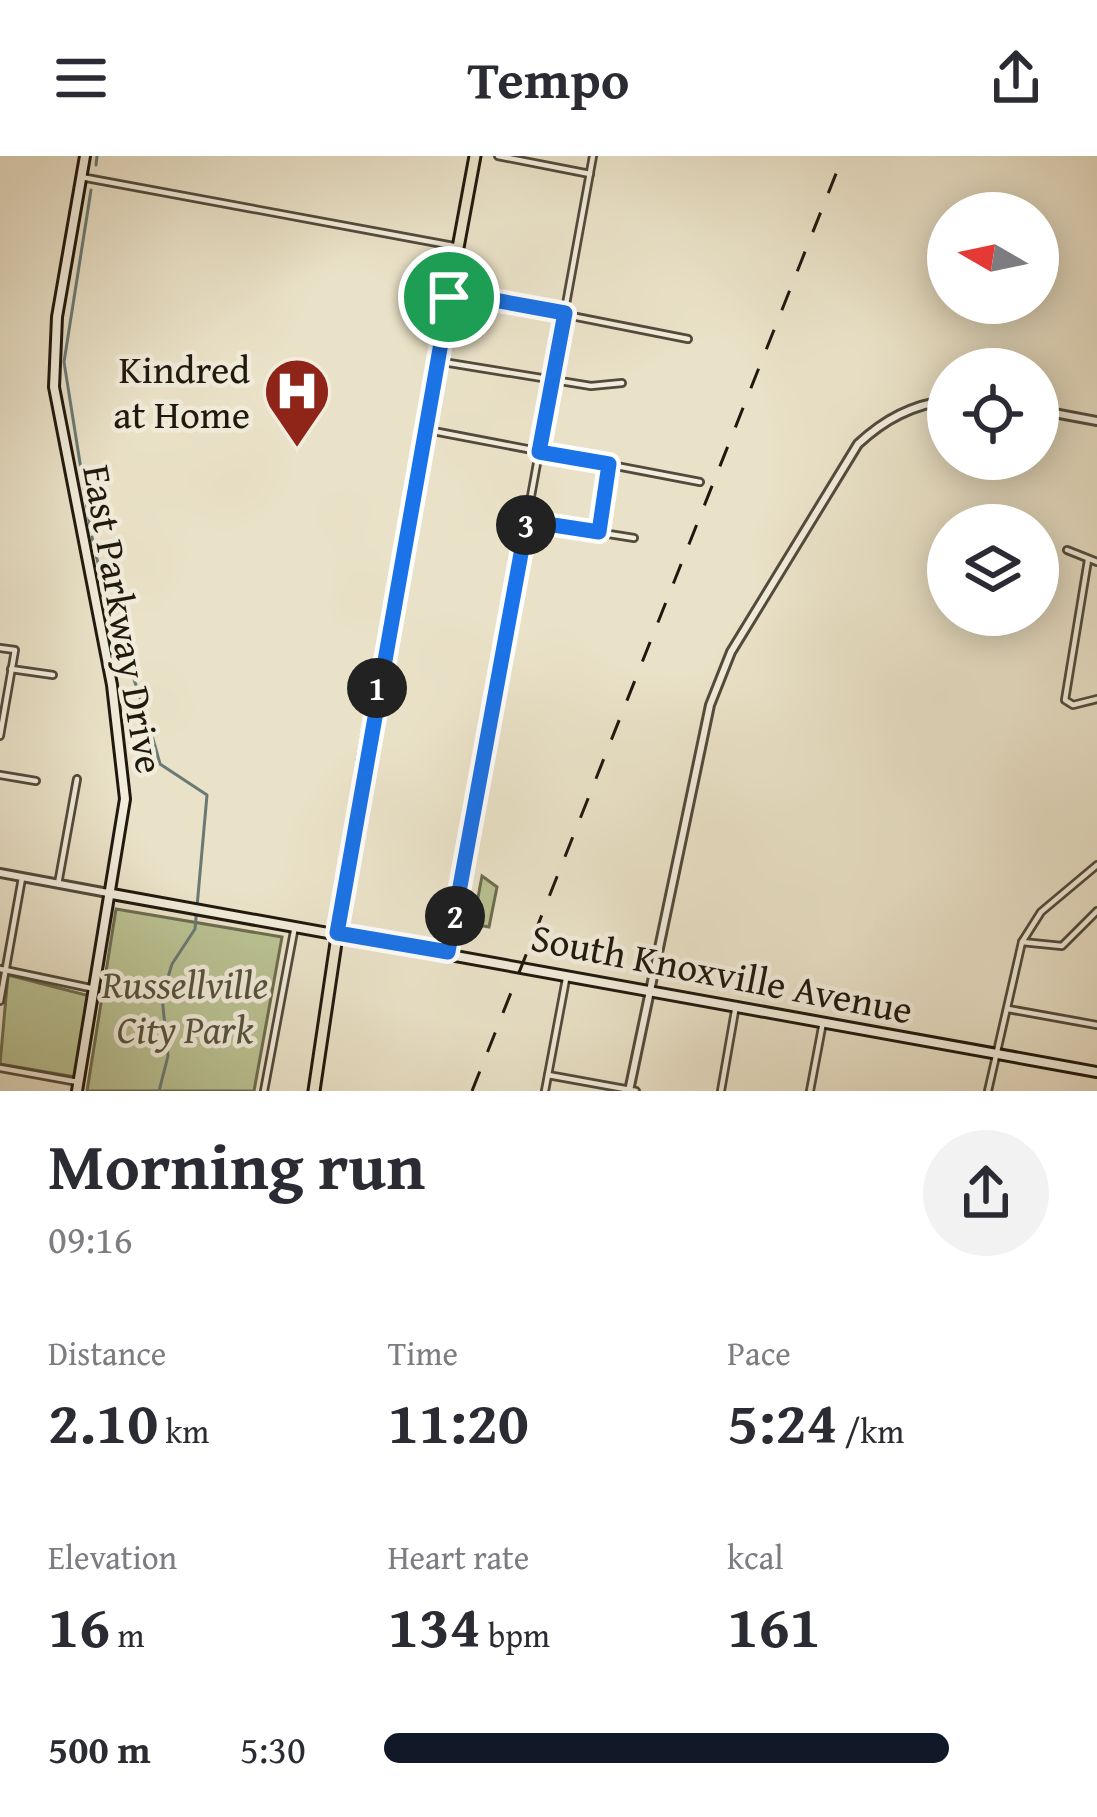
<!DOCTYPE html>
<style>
:root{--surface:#fff;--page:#f2f2f3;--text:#2b2b33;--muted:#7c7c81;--accent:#111827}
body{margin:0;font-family:"Gentium Book Plus",serif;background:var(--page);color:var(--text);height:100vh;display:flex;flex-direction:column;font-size:45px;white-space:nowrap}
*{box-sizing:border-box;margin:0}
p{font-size:39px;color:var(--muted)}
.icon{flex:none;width:66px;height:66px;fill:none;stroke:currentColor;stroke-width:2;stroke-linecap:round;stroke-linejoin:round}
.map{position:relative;height:935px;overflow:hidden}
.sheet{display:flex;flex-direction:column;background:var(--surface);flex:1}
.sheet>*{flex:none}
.needle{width:78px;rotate:279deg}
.buttons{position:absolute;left:927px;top:36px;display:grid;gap:24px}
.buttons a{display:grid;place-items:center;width:132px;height:132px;border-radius:50%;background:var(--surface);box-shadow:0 6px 30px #0003;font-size:60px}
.pin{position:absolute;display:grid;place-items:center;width:102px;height:102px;color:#fff;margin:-51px;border:6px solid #fff;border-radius:50%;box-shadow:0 3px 12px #0007}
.km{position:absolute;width:60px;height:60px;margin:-30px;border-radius:50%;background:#222;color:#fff;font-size:33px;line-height:60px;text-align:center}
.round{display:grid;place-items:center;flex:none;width:126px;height:126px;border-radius:63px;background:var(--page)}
.head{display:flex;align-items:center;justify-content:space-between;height:204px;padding:0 48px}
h1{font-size:66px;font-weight:700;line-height:90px}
.figures{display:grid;grid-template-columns:repeat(3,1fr);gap:18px;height:204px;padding:12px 48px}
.figures div{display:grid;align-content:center}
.figures b{font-size:60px;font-weight:700}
.figures small{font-size:33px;font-weight:400}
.figures p{font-size:33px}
ul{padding:0 48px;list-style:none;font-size:39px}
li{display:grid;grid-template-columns:192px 144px 1fr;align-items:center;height:90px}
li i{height:30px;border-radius:15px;background:var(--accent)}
header{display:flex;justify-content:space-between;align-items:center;height:156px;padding:0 48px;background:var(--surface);font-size:54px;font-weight:700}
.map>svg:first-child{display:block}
.green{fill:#bac293;stroke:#6d6d50;stroke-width:3}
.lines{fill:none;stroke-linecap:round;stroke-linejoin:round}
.stream{stroke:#697a76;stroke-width:3}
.minor-casing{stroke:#524a3c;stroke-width:10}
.tertiary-casing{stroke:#524a3c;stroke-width:12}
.secondary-casing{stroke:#20180e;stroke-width:14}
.primary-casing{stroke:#20180e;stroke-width:15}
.minor{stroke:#f1ecdb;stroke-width:4.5}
.tertiary{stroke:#f1ecdb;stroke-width:6}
.secondary{stroke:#f1ecdb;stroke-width:8}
.primary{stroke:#eae2c8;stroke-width:9}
.rail{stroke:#20180e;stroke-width:3;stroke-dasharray:21 21;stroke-linecap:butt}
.route-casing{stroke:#fff;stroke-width:24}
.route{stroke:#1a73e8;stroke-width:15}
.labels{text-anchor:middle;stroke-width:9;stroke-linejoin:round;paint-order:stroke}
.poi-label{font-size:39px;fill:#20180e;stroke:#f1ecdb;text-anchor:end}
.street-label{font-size:39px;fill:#20180e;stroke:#f1ecdb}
.park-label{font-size:39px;font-style:italic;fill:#56543d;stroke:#f1ecdb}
</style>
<header><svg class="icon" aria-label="menu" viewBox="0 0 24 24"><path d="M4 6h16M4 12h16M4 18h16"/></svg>Tempo<svg class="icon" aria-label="share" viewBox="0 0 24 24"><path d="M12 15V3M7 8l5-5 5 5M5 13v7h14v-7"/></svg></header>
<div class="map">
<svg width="1097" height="935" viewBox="0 0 1097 935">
<rect width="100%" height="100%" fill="#eae2c8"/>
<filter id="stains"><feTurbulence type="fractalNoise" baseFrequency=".00167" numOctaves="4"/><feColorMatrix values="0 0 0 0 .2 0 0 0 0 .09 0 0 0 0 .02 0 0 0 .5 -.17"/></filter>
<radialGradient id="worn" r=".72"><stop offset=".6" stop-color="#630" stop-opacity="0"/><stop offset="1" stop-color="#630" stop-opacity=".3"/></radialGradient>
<!-- green -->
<g class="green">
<path d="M482 720 497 731 489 771 473 768Z"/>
<path d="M116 753 282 781 254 935H87Z"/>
<path d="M8 819 90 840 75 921 0 908Z"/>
</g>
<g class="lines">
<!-- stream -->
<g class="stream">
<path d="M96 9 97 0"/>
<path d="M90 370 64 206 91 34"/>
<path d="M92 381C108 459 140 531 160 608L207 639 195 773 172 808 162 841 168 900 159 935"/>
</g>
<!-- minor casing -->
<g class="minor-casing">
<g id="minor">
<path d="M498 0 590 18"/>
<path d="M81 21 459 91"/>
<path d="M411 116 406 134 437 139"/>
<path d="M450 136 688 183"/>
<path d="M437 205 591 230 622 227"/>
<path d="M428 274 700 326"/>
<path d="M527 365 634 382"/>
<path d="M599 376 609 310"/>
<path d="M1067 394 1097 406"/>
<path d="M1088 404 1065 544 1073 549 1097 543"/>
<path d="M0 492 15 494 0 580"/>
<path d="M11 513 53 519"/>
<path d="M0 619 36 625"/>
<path d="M58 728 77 623"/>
<path d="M1022 786 1062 790 1097 755"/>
<path d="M448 796 593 0"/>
<path d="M0 813 95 833"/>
<path d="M0 845 22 722"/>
<path d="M1008 853 1097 869"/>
<path d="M0 912 78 926"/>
<path d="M548 919 636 935"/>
<path d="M264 935 295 770"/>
<path d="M545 935 566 823"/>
<path d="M721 935 736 849"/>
<path d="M810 935 823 866"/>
<path d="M988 935 1022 786 1041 756 1097 709"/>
</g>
</g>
<!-- tertiary casing -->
<g class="tertiary-casing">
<g id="tertiary">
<path d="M1038 254 1097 265"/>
<path d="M0 717 108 737"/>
<path d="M629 935 710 549 731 496 858 288C885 263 912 249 948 244"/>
</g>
</g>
<!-- secondary casing -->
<g class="secondary-casing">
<g id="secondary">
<path d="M112 738 1097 916"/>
<path d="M77 935 125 643 112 529 54 231 57 161 85 0"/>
</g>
</g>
<!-- primary casing -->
<g class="primary-casing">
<path id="primary" d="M314 935 363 605 475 0"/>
</g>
<!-- minor -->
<use href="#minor" class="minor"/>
<!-- tertiary -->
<use href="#tertiary" class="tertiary"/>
<!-- secondary -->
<use href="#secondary" class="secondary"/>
<!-- primary -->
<use href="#primary" class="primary"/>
<!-- rail -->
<path class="rail" d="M472 935 843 0"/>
</g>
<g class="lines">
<!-- route casing -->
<g class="route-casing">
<path id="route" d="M450 136 565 157 539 296 609 308 599 376 527 365 448 796 337 777Z"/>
</g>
<!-- route -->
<use href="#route" class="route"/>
</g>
<!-- icons -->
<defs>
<g id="hospital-pin" transform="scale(3.45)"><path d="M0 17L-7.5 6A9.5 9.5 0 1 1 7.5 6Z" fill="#8f2418" stroke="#f1ecdb"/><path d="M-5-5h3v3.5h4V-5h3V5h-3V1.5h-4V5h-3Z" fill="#fff"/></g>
</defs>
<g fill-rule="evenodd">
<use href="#hospital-pin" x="297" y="235"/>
</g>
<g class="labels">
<!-- poi labels -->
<g class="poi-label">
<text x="250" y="227">Kindred<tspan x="250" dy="45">at Home</tspan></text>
</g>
<!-- street labels -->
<g class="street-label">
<text transform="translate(124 463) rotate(80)" y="14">East Parkway Drive</text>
<text transform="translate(722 817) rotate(11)" y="14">South Knoxville Avenue</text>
</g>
<!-- park labels -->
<g class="park-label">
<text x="185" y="842">Russellville<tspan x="185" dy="45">City Park</tspan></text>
</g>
</g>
<rect width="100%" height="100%" filter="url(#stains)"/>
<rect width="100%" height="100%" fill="url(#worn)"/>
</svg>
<div class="buttons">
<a><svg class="needle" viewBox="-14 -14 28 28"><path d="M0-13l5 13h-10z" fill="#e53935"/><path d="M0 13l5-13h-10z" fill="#7c7c81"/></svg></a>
<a><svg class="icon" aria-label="locate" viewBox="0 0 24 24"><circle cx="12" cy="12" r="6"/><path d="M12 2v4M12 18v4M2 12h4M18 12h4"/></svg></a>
<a><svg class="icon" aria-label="layers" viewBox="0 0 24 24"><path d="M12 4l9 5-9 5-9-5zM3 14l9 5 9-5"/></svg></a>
</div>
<div class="pin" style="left:449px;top:141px;background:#1e9e55"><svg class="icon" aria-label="arrive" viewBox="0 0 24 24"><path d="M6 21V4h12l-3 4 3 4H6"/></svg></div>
<b class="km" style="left:377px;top:532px">1</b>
<b class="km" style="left:455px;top:760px">2</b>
<b class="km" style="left:526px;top:369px">3</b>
</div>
<section class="sheet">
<div class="head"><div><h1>Morning run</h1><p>09:16</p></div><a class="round"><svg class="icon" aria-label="share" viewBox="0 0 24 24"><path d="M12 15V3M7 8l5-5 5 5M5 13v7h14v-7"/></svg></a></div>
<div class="figures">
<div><p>Distance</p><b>2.10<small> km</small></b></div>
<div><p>Time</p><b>11:20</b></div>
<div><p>Pace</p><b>5:24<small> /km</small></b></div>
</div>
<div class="figures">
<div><p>Elevation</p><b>16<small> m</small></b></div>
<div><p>Heart rate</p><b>134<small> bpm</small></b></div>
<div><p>kcal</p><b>161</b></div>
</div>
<ul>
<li><b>500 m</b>5:30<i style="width:85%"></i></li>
</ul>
</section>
